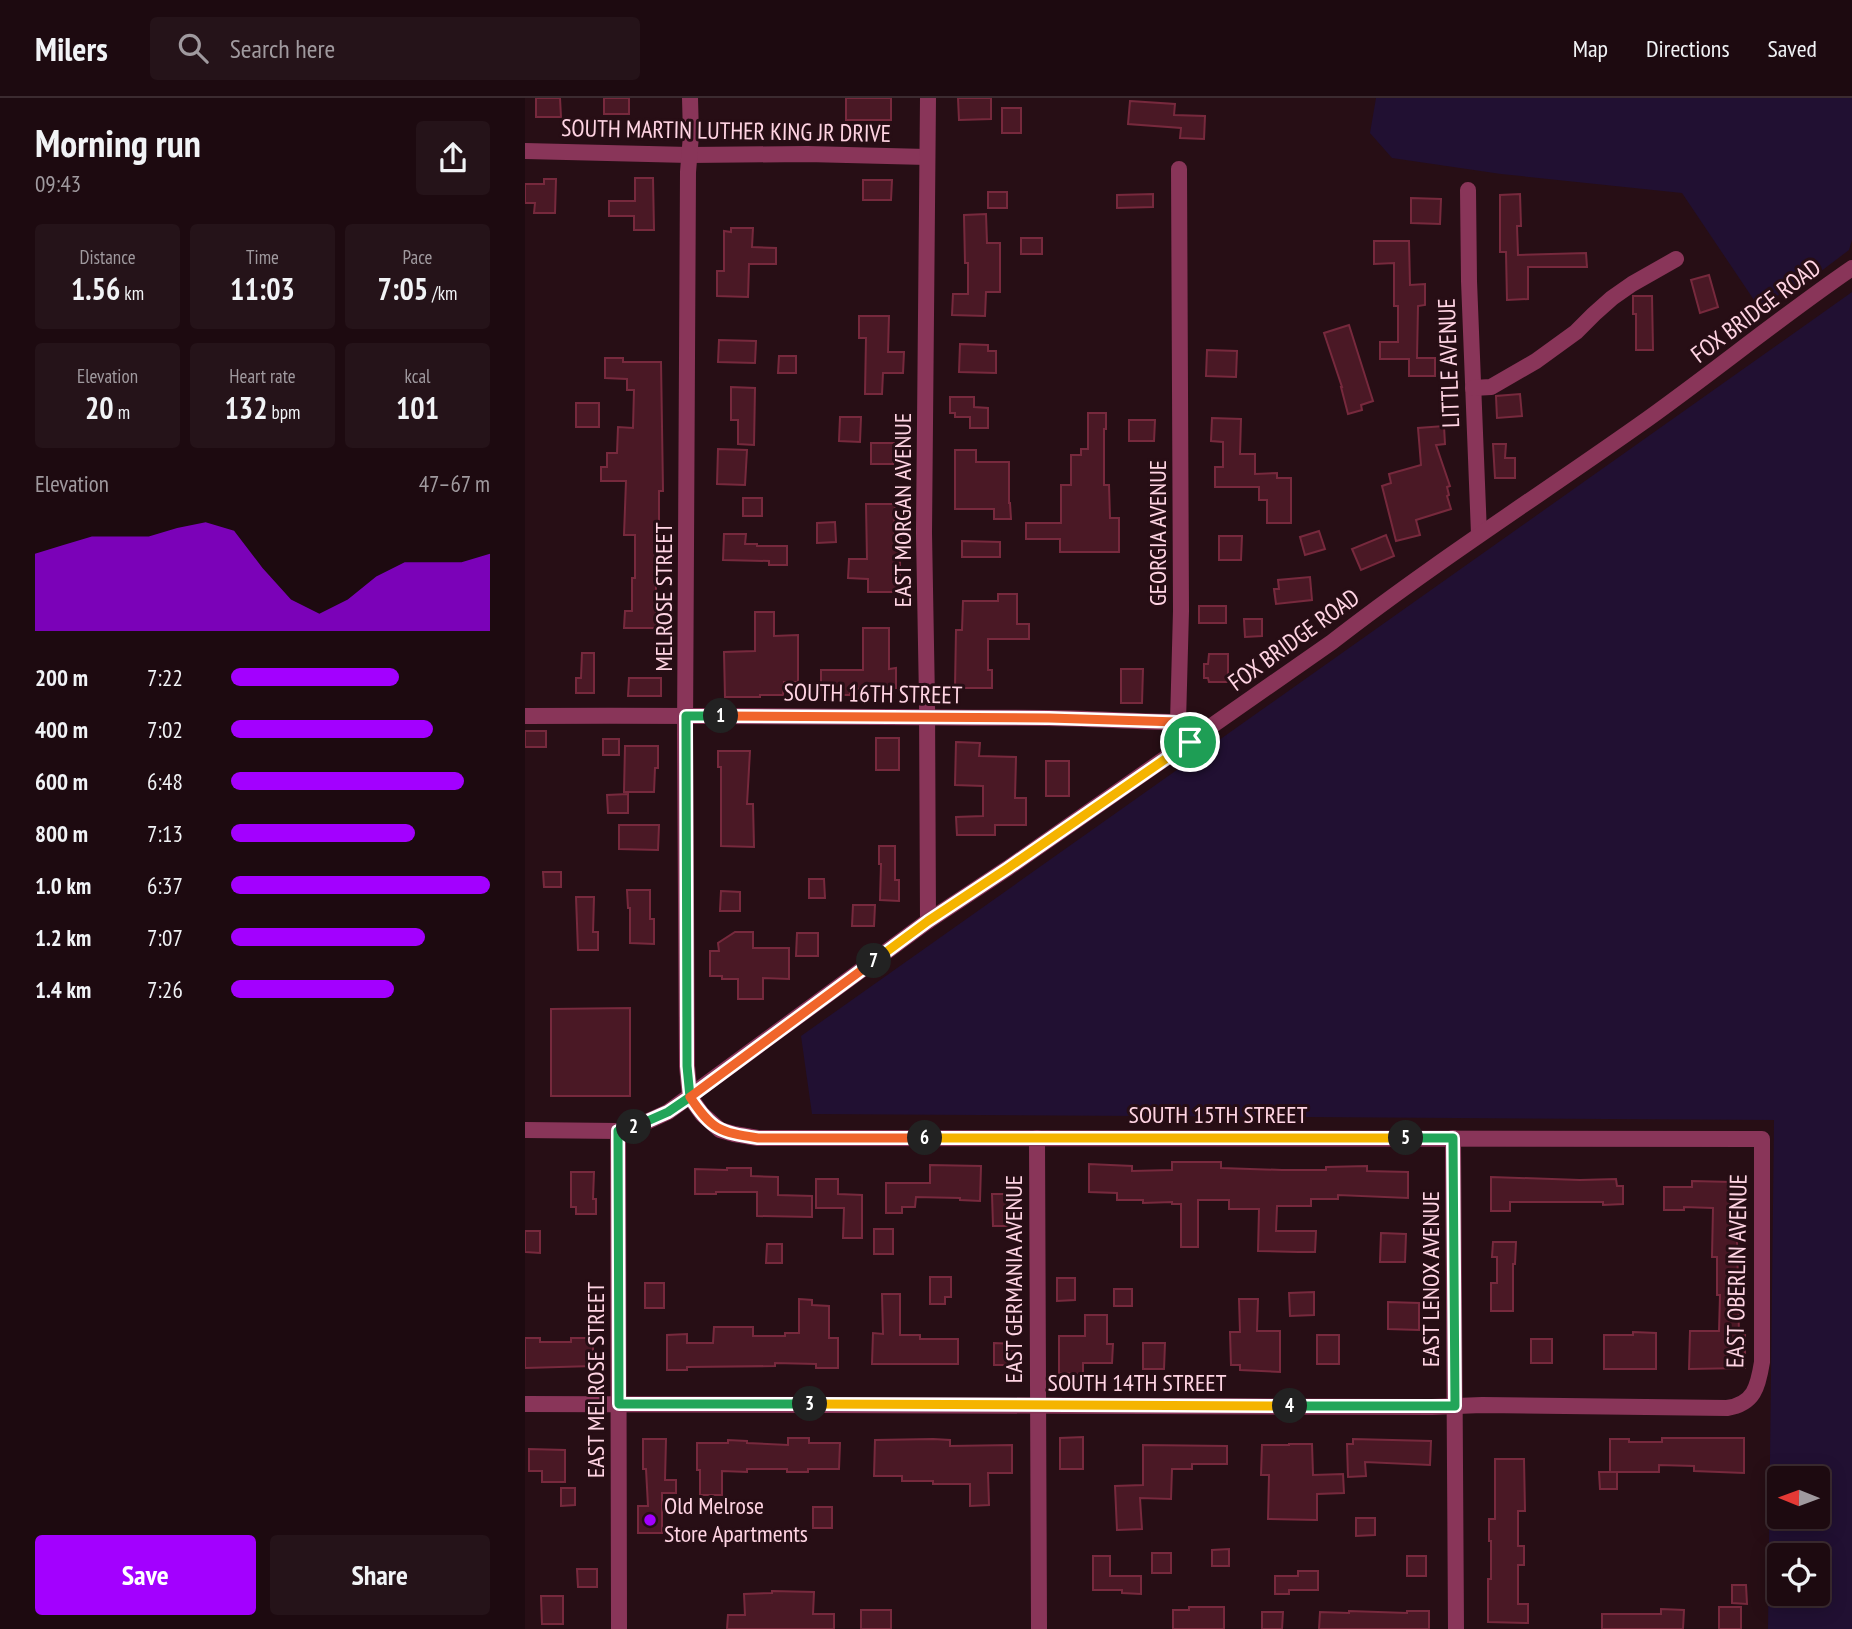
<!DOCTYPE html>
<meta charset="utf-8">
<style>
:root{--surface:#1d0a10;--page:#251319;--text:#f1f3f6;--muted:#a09a9f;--line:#3b2b30;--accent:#a300ff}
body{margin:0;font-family:"PT Sans Narrow",sans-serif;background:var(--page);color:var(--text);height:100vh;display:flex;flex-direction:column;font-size:26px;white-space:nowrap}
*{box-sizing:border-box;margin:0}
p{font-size:23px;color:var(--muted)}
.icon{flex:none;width:38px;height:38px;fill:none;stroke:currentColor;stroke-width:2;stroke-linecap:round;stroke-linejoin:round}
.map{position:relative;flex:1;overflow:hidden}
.drawer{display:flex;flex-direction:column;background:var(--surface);width:525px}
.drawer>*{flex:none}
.needle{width:46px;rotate:271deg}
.controls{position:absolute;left:1242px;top:1368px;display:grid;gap:14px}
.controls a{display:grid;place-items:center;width:63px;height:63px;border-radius:7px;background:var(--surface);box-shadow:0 4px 18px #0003,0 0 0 2px var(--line);font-size:35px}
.pin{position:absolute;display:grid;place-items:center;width:60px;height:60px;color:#fff;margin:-30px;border:4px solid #fff;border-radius:50%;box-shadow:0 2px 7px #0007}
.km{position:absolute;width:35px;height:35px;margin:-18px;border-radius:50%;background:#222;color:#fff;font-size:19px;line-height:35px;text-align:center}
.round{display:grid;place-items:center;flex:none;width:74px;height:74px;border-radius:7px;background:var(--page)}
.headline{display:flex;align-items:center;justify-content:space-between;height:119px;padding:0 35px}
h1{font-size:38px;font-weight:700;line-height:52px}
.figures{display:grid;grid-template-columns:repeat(3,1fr);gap:10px;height:119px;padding:7px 35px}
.figures div{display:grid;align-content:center;border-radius:7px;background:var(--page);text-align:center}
.figures b{font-size:30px;font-weight:700}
.figures small{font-size:19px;font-weight:400}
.figures p{font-size:19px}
.chart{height:196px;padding:14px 35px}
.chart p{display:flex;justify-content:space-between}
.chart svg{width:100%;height:126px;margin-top:7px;fill:var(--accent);opacity:.7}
.action{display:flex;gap:14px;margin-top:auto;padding:14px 35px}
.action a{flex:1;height:80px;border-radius:7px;background:var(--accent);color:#fff;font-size:28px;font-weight:700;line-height:80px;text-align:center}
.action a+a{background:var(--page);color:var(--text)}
ul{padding:0 35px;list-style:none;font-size:23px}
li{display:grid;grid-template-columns:112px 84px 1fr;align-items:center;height:52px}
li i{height:18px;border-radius:9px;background:var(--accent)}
header{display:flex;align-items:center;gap:42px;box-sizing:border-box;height:98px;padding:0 35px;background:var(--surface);border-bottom:2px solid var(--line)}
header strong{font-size:33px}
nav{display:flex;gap:38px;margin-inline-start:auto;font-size:24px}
.search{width:490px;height:63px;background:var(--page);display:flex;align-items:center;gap:18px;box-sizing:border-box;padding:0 24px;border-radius:7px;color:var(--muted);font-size:26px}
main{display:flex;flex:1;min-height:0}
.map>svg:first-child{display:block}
.green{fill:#211032;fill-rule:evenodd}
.building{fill:#4a1825;stroke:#77293d;stroke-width:2}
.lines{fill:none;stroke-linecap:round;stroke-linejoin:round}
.minor{stroke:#893559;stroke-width:16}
.split-1-casing{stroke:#fff;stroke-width:14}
.split-2-casing{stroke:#fff;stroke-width:14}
.split-3-casing{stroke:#fff;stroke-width:14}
.split-4-casing{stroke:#fff;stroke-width:14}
.split-5-casing{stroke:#fff;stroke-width:14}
.split-6-casing{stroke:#fff;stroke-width:14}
.split-7-casing{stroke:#fff;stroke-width:14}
.split-8-casing{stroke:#fff;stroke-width:14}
.split-1{stroke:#f0652b;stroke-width:9}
.split-2{stroke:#22a559;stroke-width:9}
.split-3{stroke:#22a559;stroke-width:9}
.split-4{stroke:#f5b400;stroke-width:9}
.split-5{stroke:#22a559;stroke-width:9}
.split-6{stroke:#f5b400;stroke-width:9}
.split-7{stroke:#f0652b;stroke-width:9}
.split-8{stroke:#f5b400;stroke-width:9}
.poi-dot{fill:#a300ff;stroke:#270e15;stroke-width:2.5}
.labels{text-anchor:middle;stroke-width:6;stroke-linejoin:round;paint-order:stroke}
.street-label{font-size:24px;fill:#ffd4e3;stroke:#270e15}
.poi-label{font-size:24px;fill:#ffd4e3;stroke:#270e15;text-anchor:start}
</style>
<header>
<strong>Milers</strong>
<div class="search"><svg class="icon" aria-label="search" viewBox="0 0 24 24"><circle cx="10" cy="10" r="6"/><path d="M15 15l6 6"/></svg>Search here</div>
<nav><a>Map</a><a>Directions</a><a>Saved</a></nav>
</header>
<main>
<section class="drawer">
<div class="headline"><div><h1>Morning run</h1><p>09:43</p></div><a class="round"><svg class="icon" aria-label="share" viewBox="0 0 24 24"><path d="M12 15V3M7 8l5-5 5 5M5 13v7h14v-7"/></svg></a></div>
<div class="figures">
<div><p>Distance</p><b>1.56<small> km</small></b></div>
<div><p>Time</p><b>11:03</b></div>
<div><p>Pace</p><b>7:05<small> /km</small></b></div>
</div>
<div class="figures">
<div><p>Elevation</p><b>20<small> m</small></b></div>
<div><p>Heart rate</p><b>132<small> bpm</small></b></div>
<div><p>kcal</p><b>101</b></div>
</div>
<div class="chart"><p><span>Elevation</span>47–67 m</p>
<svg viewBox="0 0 160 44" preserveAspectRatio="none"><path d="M0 44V17L10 14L20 11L30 11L40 11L50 8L60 6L70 9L80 22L90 33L100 38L110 33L120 25L130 20L140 20L150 20L160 17V44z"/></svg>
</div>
<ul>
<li><b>200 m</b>7:22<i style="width:65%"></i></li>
<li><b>400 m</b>7:02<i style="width:78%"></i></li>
<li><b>600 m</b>6:48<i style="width:90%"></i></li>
<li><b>800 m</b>7:13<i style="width:71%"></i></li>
<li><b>1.0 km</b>6:37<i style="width:100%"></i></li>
<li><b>1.2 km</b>7:07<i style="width:75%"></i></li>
<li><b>1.4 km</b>7:26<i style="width:63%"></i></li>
</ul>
<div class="action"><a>Save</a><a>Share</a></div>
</section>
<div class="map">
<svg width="1327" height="1531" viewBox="0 0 1327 1531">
<rect width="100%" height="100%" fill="#270e15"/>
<!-- green -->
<g class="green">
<path d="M851 0H1327V142L1324 152 1291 177 1233 208 1157 95 976 76 867 60 845 35Z"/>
<path d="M1327 194V1531H1243L1249 1022 287 1016 276 938ZM1255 1381H1293V1419H1255ZM1255 1458H1293V1496H1255Z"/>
</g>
<!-- building -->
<g class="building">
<path d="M11 0H35L36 19H11Z"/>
<rect x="79" y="0" width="25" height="16"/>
<rect x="321" y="0" width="45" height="22"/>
<path d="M433 0H466V21L434 22Z"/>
<path d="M605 3 650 6 649 17 680 18 679 41 655 40 656 30 603 26Z"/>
<rect x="477" y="10" width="19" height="25"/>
<path d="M110 80H128L129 132H109V118H84V103H110Z"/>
<path d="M19 81H31L30 115H9L10 105H0V86H19Z"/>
<path d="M338 82H367L366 102H338Z"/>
<rect x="463" y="94" width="19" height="16"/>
<path d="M628 96V109L592 110V97Z"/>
<path d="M995 96 996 128H992L993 157 1061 155 1062 169H1003V201L982 202 981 154H975V97Z"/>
<path d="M886 100 916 101 915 126 886 125Z"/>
<path d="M461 116 462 145H475V194H461L460 218 427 217 428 196H443V165H440L439 117Z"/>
<path d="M206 130H228L227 149 251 150V166H224L223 199 192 198V173H199V133L206 134Z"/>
<rect x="496" y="140" width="21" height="16"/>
<path d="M849 143H884L885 187 900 186V207L893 208 892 260H910V278H884V261H855V244H873V208H869V165L849 166Z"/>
<path d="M1184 177 1193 209 1175 215 1166 182Z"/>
<path d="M1108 198H1127L1128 252H1111V216H1108Z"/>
<path d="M334 218H364L363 254H379L378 275H358L357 296H340L341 240H334Z"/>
<path d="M824 227 848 303 836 307 837 312 823 316 816 289H817L799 235Z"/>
<path d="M194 242 231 243 230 265 193 264Z"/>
<path d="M435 246 463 247V253H471V275L434 274Z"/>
<path d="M682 252 712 253 711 279 681 278Z"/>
<path d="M254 258H271V275H253Z"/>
<path d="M80 260H98V264H136L138 393H134V438H131V530H99L100 513H107V480H110V437H99L101 383H76V369H82V355H92L93 329 108 330 109 292H102V281L80 280Z"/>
<path d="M206 289 230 290 229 347 213 346V322H206Z"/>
<path d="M995 296 997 318 972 320 971 298Z"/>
<path d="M425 299H449V309L463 310V330H445V319H430V315H425Z"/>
<rect x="51" y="305" width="23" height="24"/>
<path d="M563 315H581V331H579V387H584L585 420H594V454H535V441H501V425H536V387H546V357H556V351H563Z"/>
<path d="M315 319H336L335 344 314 343Z"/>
<path d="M687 320 716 321 715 356H730V376L752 375V380H766V425H742V402H734V389H690V369H698V344L686 343Z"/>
<path d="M604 322H630L629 343H604Z"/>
<path d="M919 328 920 346 911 347 925 388 922 389 924 397 922 398 926 411 891 422 895 437 871 443 857 388 866 385 864 376 896 367 893 330Z"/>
<path d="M346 345H369L368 366H346Z"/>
<path d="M968 346H981L980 360H990V380H970Z"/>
<path d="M193 351 222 352 220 387 192 386Z"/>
<path d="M430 352H451V364H484V405H485L486 421H469V411H430Z"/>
<rect x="218" y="400" width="19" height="18"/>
<path d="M341 406H370L369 435H376L374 494H343V481L323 480 324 461H342Z"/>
<path d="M310 424 311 444 292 445V425Z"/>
<path d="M794 433 800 451 780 457 775 439Z"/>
<path d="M199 436H221L220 446H232V448H262V467H244V463L198 462Z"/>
<path d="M861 437 869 458 836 472 827 451Z"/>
<path d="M694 438H717L716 462H694Z"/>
<path d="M437 443 475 444V459H437Z"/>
<path d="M785 479 787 502 751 506 749 491H754L753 482Z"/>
<path d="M473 496H492V526H504V541H463V572H467V590H430L431 532H437L438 503H473Z"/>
<rect x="674" y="508" width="27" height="17"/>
<path d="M230 514H249V538L273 537V584H259L258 597H235V599H200L199 554 230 553Z"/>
<path d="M719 521H737V538L720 539Z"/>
<path d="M338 530H364V571L371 570V590L325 591V597H296V572H338Z"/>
<path d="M57 555H69V595H51V580H56Z"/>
<path d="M684 556H703V584H684L683 580H679V566H683Z"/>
<path d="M596 571H618L617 605H596Z"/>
<path d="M104 580H136V598H103Z"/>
<rect x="0" y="633" width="21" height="16"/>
<rect x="351" y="640" width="23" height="32"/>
<rect x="78" y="641" width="16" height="16"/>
<path d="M431 644 455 645 454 658 491 659 490 700H501V727H470V737H432L431 719 458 718V688L430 687Z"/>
<path d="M100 648H133V670H130L129 694H99Z"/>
<path d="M193 653H225L222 706H228L229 749 196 748V669H193Z"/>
<rect x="521" y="663" width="23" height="35"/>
<path d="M103 696V715H83L82 697Z"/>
<path d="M94 727H134L133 752 94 751Z"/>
<path d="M354 748H370V782H374V803L355 802 356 766H354Z"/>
<path d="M18 774H36V789H19Z"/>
<path d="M284 781H299L300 800H284Z"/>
<path d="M102 792H125V821H129V846L105 845V810H103Z"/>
<path d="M196 793 215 794V813H195Z"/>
<path d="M51 799H69L68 834H73V852H53Z"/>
<path d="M328 807H350L349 828H327Z"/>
<path d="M210 834H228V850H264V881L238 880V901H213V881H197V878H185V853H194L193 845Z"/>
<path d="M272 835H293V858H271Z"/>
<path d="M105 910V998H26V911Z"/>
<path d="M647 1064H696V1070L757 1072H801V1069L842 1068V1073L883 1074V1100L813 1097V1101H786V1108H752L751 1133H791L790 1154H773L733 1153 734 1111H704V1102H673V1149H656V1106H647V1104L618 1105V1102H592V1095L564 1094V1066L607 1068V1073L647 1072Z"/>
<path d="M405 1067 456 1068 455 1103 435 1102V1100L391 1099 390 1109H377V1115H361V1085H405Z"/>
<path d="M202 1070H226V1078L253 1079V1097L287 1098V1119L232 1118V1094H191V1096H170V1071L202 1072Z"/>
<path d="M46 1074H69L68 1101H71V1116H51V1109H46Z"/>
<path d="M966 1079 1055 1082 1091 1081 1092 1088H1098V1106L1078 1107V1104H985V1113H966Z"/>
<path d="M291 1081H313V1096L337 1097V1140H318L319 1110H291Z"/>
<path d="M1167 1083 1207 1084 1206 1140H1212L1214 1237H1220V1270L1164 1271 1165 1233H1194L1195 1197H1192V1159H1187L1188 1110 1159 1109V1112H1139V1089H1167Z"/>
<path d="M467 1096H486V1128H468Z"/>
<rect x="349" y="1131" width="19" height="25"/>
<path d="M0 1133H15V1155L0 1154Z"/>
<path d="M856 1135 881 1136 880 1164H855Z"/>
<path d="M968 1144H991L990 1166H988V1213H966V1185H972V1159H967Z"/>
<path d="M242 1146H257V1165H241Z"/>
<path d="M405 1179H426V1199H420V1206H405Z"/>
<path d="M532 1180H550V1202L532 1203Z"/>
<rect x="120" y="1185" width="19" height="25"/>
<rect x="589" y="1191" width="18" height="17"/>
<path d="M789 1194V1217L765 1218 764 1195Z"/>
<path d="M357 1196H375V1237H395V1241H433V1266H347L348 1235 358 1236Z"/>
<path d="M274 1201 287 1202V1207L304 1208V1240H313V1270H291V1266L250 1265V1268L162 1269V1272H142V1237L162 1236V1245H188L189 1229H228V1238H260V1235H274Z"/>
<path d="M714 1201H733L732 1233H755V1274L715 1272V1267H706L705 1234H715Z"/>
<path d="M863 1204 894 1205V1232L863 1231Z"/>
<path d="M560 1217H582V1246H588L587 1265H558V1276L534 1275V1238H560Z"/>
<path d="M1108 1234 1131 1235V1271H1079V1237H1108Z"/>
<rect x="792" y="1237" width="22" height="29"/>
<path d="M0 1240H15V1244H46V1240H68V1268L0 1270Z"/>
<rect x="1006" y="1241" width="21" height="24"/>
<path d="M469 1245 490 1246V1267H469Z"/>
<path d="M618 1245H640L639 1271H618Z"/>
<path d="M558 1339V1371H535V1340Z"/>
<path d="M263 1340H284V1345H315L314 1371H283V1374H262V1371H222V1374L197 1373V1397H175V1372H172V1345H203V1342L222 1343V1345L263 1347Z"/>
<path d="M1137 1340H1219V1375L1169 1373V1368L1134 1367V1374H1085V1341H1104V1344H1137Z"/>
<path d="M118 1341H141L140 1382H151V1395H137V1435H113V1408H123L121 1371H118Z"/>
<path d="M408 1341 425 1342V1348L487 1347V1375H463L464 1407 445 1408V1386H408V1383H377V1378H349L350 1342Z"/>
<path d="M828 1341 906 1343 905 1367 840 1364 841 1378 823 1379 822 1346H828Z"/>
<path d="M764 1346H787L788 1377 818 1376 819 1395 792 1396V1422L743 1421 744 1377H736L737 1347H764Z"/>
<path d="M618 1347 702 1348V1366H667V1371H647L646 1401 615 1400 617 1431 592 1432 590 1388 618 1387Z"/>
<path d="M4 1351 40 1352V1384H17V1373H4Z"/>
<path d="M970 1361H999L1000 1413H993V1448H999V1467H993V1506H1003V1525L963 1524V1481H966V1443H964V1421H970Z"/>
<path d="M1074 1374H1092V1391H1075Z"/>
<path d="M36 1390H50V1407L36 1408Z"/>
<rect x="288" y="1409" width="19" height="21"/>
<path d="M831 1420H850V1437L831 1438Z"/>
<path d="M704 1451V1468H687V1452Z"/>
<rect x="627" y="1455" width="19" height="20"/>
<path d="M568 1458H585V1478H616V1496L597 1495V1492H568Z"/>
<rect x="882" y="1458" width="19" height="20"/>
<path d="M52 1471H72V1489H53Z"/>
<path d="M773 1473H793V1492H764V1496H750V1478H773Z"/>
<path d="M1207 1487H1221L1222 1506 1207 1505Z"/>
<path d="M247 1493 289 1494 288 1516H309V1531H202L203 1517H220L219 1496 247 1495Z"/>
<path d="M16 1498H38V1526H17Z"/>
<path d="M664 1509H699V1531H648V1512H664Z"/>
<rect x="1194" y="1509" width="22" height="22"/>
<path d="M1136 1511 1159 1512 1158 1531H1077V1516H1136Z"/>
<rect x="336" y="1512" width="30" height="19"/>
<path d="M824 1513 882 1515V1513H904V1531H794L795 1514 824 1515Z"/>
<path d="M737 1514H758L757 1531H737Z"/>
</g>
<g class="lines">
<!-- minor -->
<g class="minor">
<path d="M0 53 164 57 282 56 402 59"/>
<path d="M654 71 656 513 653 624 658 633"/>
<path d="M943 92 944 183 954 436"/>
<path d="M948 290 966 289 1011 263 1051 234 1069 216 1087 200 1107 186 1151 161"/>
<path d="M0 618C173 617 347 619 520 620 565 620 609 624 653 624"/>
<path d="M403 823 402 602 399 435 403 0"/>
<path d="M0 1032 93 1033 117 1026 143 1014 403 823 483 770 807 544C906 467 1012 399 1114 327 1186 276 1254 220 1327 170"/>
<path d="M93 1033 94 1531"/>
<path d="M512 1040 514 1531"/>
<path d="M928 1040 931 1531"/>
<path d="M0 1306 907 1309 957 1307 1202 1310C1229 1306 1233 1289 1237 1264V1041L233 1040 209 1036 195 1032 177 1016 165 999 162 968 160 636 163 74 166 37 165 0"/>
</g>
</g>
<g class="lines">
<!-- split-1 casing -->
<g class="split-1-casing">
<path id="split-1" d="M196 618 524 620 653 624 665 644"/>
</g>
<!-- split-2 casing -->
<g class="split-2-casing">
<path id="split-2" d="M109 1029 143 1014 165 999 162 968 161 618H196"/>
</g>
<!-- split-3 casing -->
<g class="split-3-casing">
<path id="split-3" d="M109 1029 93 1033 94 1306H285"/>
</g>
<!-- split-4 casing -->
<g class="split-4-casing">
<path id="split-4" d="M285 1306 765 1308"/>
</g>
<!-- split-5 casing -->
<g class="split-5-casing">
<path id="split-5" d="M765 1308H930L928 1040H881"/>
</g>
<!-- split-6 casing -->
<g class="split-6-casing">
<path id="split-6" d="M400 1040H881"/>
</g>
<!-- split-7 casing -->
<g class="split-7-casing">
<path id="split-7" d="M349 863 165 999C187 1032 194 1034 233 1040H400"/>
</g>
<!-- split-8 casing -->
<g class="split-8-casing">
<path id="split-8" d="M349 863 403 823 483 770 665 644"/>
</g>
<!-- split-1 -->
<use href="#split-1" class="split-1"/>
<!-- split-2 -->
<use href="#split-2" class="split-2"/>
<!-- split-3 -->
<use href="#split-3" class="split-3"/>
<!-- split-4 -->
<use href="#split-4" class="split-4"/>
<!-- split-5 -->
<use href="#split-5" class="split-5"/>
<!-- split-6 -->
<use href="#split-6" class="split-6"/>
<!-- split-7 -->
<use href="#split-7" class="split-7"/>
<!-- split-8 -->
<use href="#split-8" class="split-8"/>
</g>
<!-- markers -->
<circle class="poi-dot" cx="125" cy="1422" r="7"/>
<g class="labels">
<!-- street labels -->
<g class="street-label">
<text transform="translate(201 33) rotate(1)" y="8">SOUTH MARTIN LUTHER KING JR DRIVE</text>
<text transform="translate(1231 213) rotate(-37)" y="8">FOX BRIDGE ROAD</text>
<text transform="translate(924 265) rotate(-92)" y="8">LITTLE AVENUE</text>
<text transform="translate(378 412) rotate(-90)" y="8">EAST MORGAN AVENUE</text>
<text transform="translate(633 435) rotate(-90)" y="8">GEORGIA AVENUE</text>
<text transform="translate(139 499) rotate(-90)" y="8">MELROSE STREET</text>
<text transform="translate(769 542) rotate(-36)" y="8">FOX BRIDGE ROAD</text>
<text transform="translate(348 596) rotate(1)" y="8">SOUTH 16TH STREET</text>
<text x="693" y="1025">SOUTH 15TH STREET</text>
<text transform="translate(1212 1173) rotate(-89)" y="8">EAST OBERLIN AVENUE</text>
<text transform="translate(489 1181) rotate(-90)" y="8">EAST GERMANIA AVENUE</text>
<text transform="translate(906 1181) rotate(-90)" y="8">EAST LENOX AVENUE</text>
<text transform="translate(71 1282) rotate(-90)" y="8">EAST MELROSE STREET</text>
<text x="612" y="1293">SOUTH 14TH STREET</text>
</g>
<!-- poi labels -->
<g class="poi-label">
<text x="139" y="1416">Old Melrose<tspan x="139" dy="28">Store Apartments</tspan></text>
</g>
</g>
</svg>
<div class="controls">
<a><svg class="needle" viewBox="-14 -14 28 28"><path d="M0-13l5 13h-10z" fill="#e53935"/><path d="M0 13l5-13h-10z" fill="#a09a9f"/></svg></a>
<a><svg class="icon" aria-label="locate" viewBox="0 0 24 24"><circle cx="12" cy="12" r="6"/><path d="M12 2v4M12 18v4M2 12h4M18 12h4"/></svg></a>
</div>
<div class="pin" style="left:665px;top:644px;background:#1e9e55"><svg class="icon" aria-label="arrive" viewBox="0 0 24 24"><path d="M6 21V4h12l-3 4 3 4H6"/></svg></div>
<b class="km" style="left:196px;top:618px">1</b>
<b class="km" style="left:109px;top:1029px">2</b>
<b class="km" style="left:285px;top:1306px">3</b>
<b class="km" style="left:765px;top:1308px">4</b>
<b class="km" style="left:881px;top:1040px">5</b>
<b class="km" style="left:400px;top:1040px">6</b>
<b class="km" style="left:349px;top:863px">7</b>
</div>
</main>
